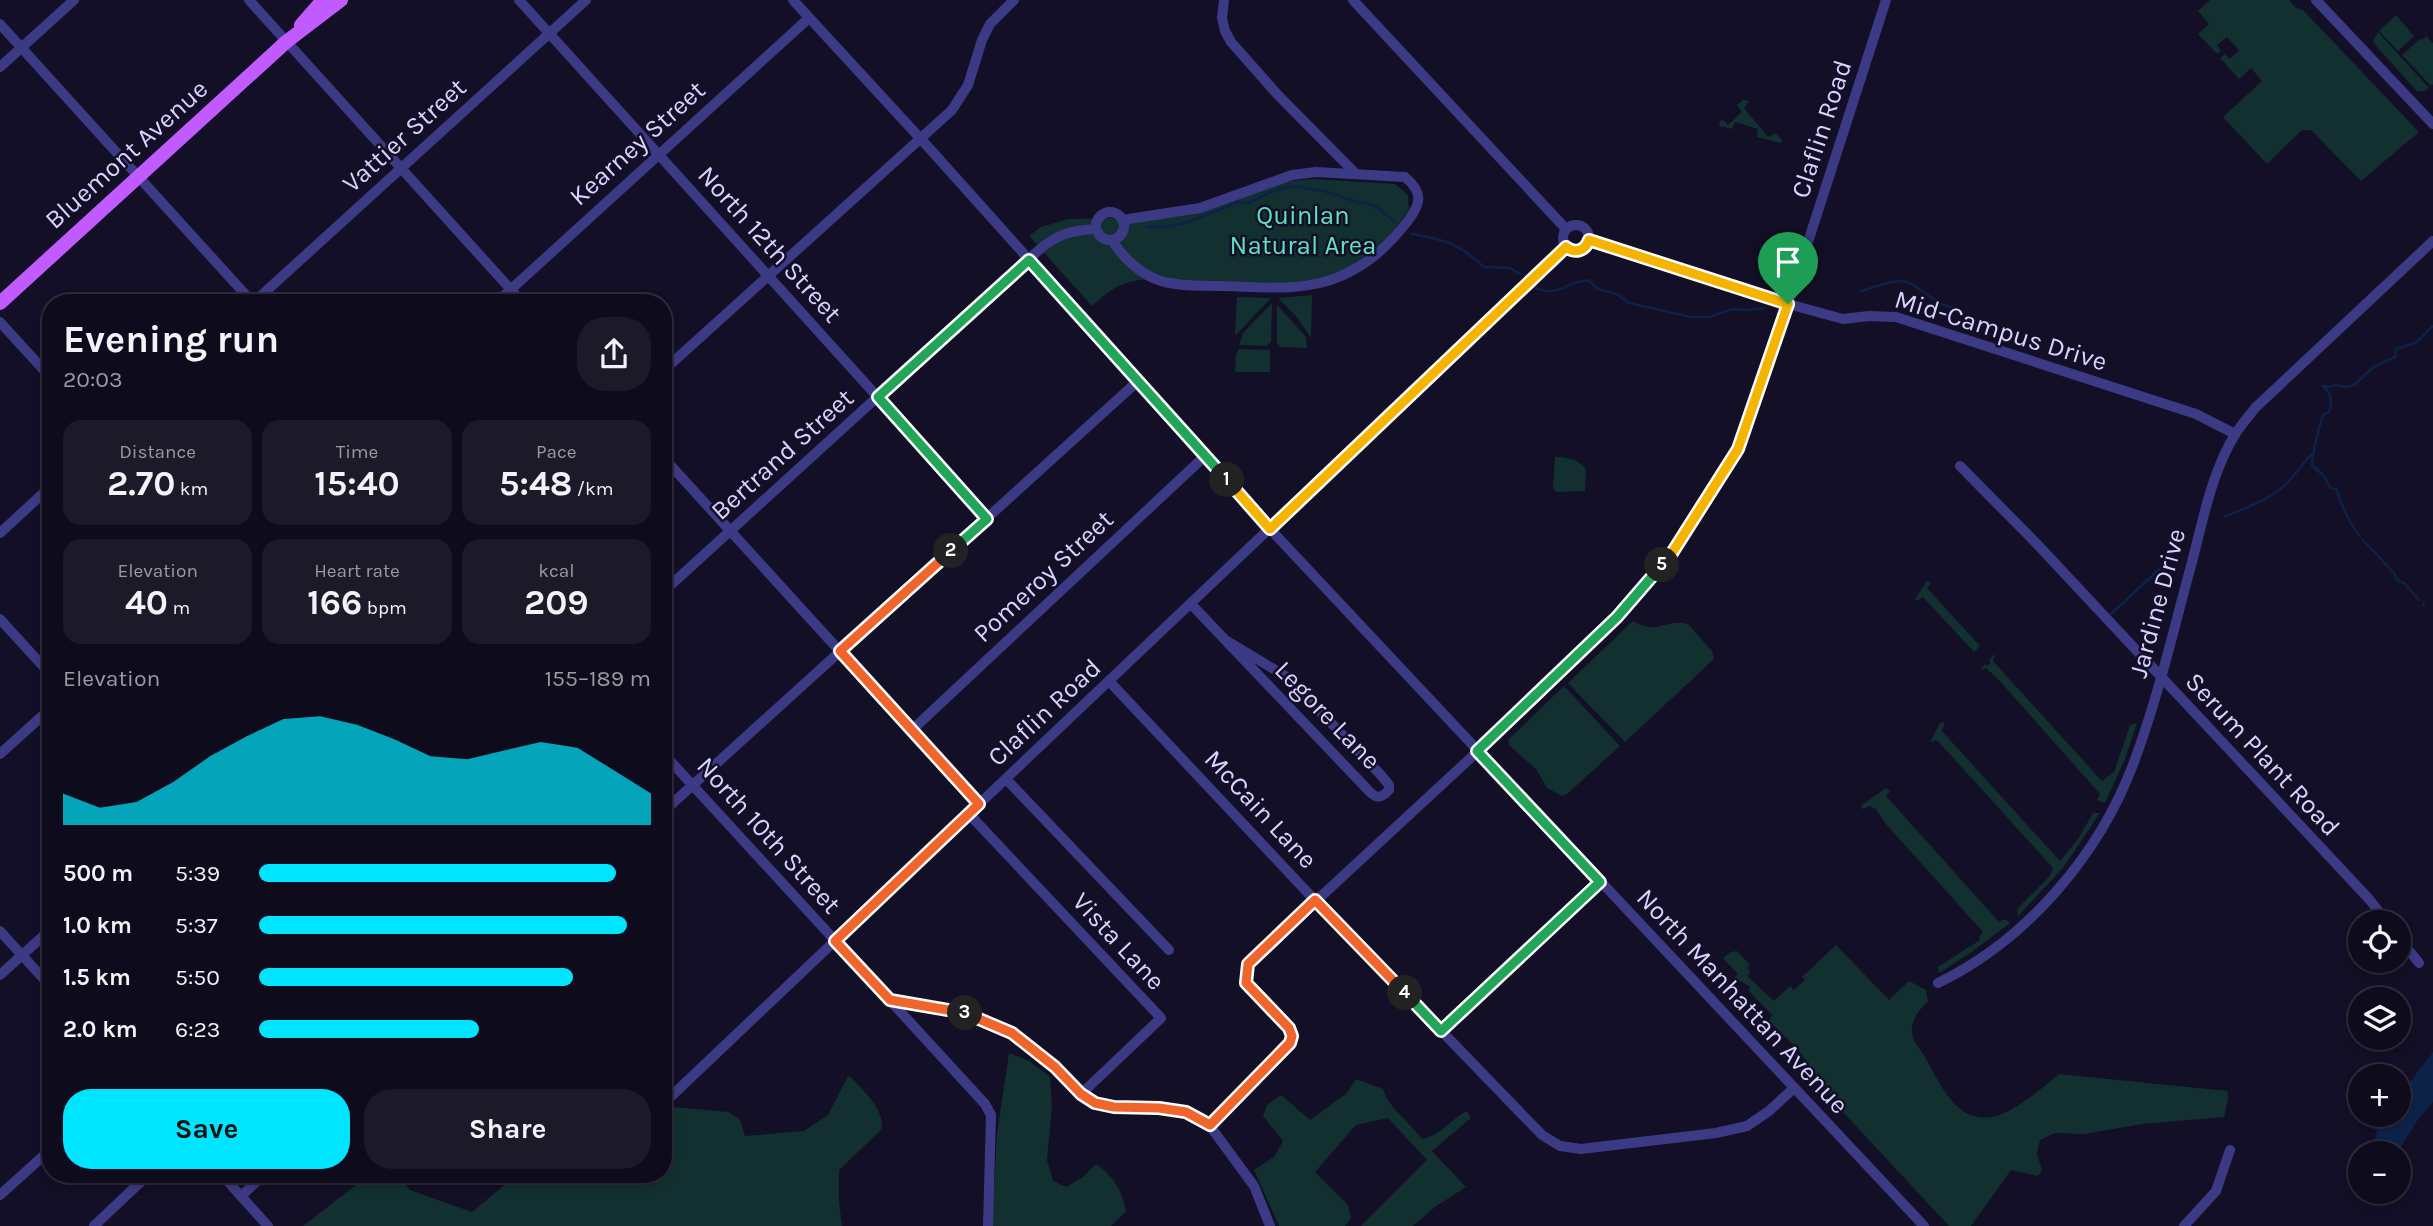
<!DOCTYPE html>
<meta charset="utf-8">
<style>
:root{--surface:#0e0b1c;--page:#1c1929;--text:#f1f3f6;--muted:#9b9ba3;--line:#2e2b3b;--accent:#00e5ff}
body{margin:0;font-family:Karla,sans-serif;background:var(--page);color:var(--text);height:100vh;display:flex;flex-direction:column;font-size:26px;white-space:nowrap}
*{box-sizing:border-box;margin:0}
p{font-size:23px;color:var(--muted)}
.icon{flex:none;width:38px;height:38px;fill:none;stroke:currentColor;stroke-width:2;stroke-linecap:round;stroke-linejoin:round}
.map{position:relative;flex:1;overflow:hidden}
.side{position:absolute;left:42px;top:294px;width:630px;height:889px;display:flex;flex-direction:column;background:var(--surface);border-radius:28px;box-shadow:0 4px 10px #0003,0 0 0 2px var(--line)}
.side>*{flex:none}
.buttons{position:absolute;left:2348px;top:910px;display:grid;gap:14px}
.buttons a{display:grid;place-items:center;width:63px;height:63px;border-radius:50%;background:var(--surface);box-shadow:0 4px 10px #0003,0 0 0 2px var(--line);font-size:35px}
.pin{position:absolute;display:grid;place-items:center;width:60px;height:60px;color:#fff;margin:-72px -30px;border-radius:50% 50% 50% 0;rotate:-45deg;box-shadow:0 0 7px #0007}
.pin .icon{rotate:45deg}
.km{position:absolute;width:35px;height:35px;margin:-18px;border-radius:50%;background:#222;color:#fff;font-size:19px;line-height:35px;text-align:center}
.round{display:grid;place-items:center;flex:none;width:74px;height:74px;border-radius:28px;background:var(--page)}
.summary{display:flex;align-items:center;justify-content:space-between;height:119px;padding:0 21px}
h1{font-size:38px;font-weight:700;line-height:52px}
.figures{display:grid;grid-template-columns:repeat(3,1fr);gap:10px;height:119px;padding:7px 21px}
.figures div{display:grid;align-content:center;border-radius:18px;background:var(--page);text-align:center}
.figures b{font-size:35px;font-weight:700}
.figures small{font-size:19px;font-weight:400}
.figures p{font-size:19px}
.chart{height:196px;padding:14px 21px}
.chart p{display:flex;justify-content:space-between}
.chart svg{width:100%;height:126px;margin-top:7px;fill:var(--accent);opacity:.7}
.action{display:flex;gap:14px;margin-top:auto;padding:14px 21px}
.action a{flex:1;height:80px;border-radius:28px;background:var(--accent);color:#111;font-size:28px;font-weight:700;line-height:80px;text-align:center}
.action a+a{background:var(--page);color:var(--text)}
ul{padding:0 21px;list-style:none;font-size:23px}
li{display:grid;grid-template-columns:112px 84px 1fr;align-items:center;height:52px}
li i{height:18px;border-radius:9px;background:var(--accent)}
.map>svg:first-child{display:block}
.green{fill:#12302f}
.water{fill:#0c2248}
.lines{fill:none;stroke-linecap:round;stroke-linejoin:round}
.stream{stroke:#0c2248;stroke-width:2.5}
.minor{stroke:#3d3a85;stroke-width:10}
.major{stroke:#c25bff;stroke-width:14}
.split-1-casing{stroke:#fff;stroke-width:14}
.split-2-casing{stroke:#fff;stroke-width:14}
.split-3-casing{stroke:#fff;stroke-width:14}
.split-4-casing{stroke:#fff;stroke-width:14}
.split-5-casing{stroke:#fff;stroke-width:14}
.split-6-casing{stroke:#fff;stroke-width:14}
.split-1{stroke:#f5b400;stroke-width:9}
.split-2{stroke:#22a559;stroke-width:9}
.split-3{stroke:#f0652b;stroke-width:9}
.split-4{stroke:#f0652b;stroke-width:9}
.split-5{stroke:#22a559;stroke-width:9}
.split-6{stroke:#f5b400;stroke-width:9}
.labels{text-anchor:middle;stroke-width:5;stroke-linejoin:round;paint-order:stroke}
.street-label{font-size:26px;fill:#d9d4ff;stroke:#130f26}
.park-label{font-size:26px;fill:#5fe0c0;stroke:#130f26}
</style>
<div class="map">
<svg width="2433" height="1226" viewBox="0 0 2433 1226">
<rect width="100%" height="100%" fill="#130f26"/>
<!-- green -->
<g class="green">
<path d="M2210 0H2289L2296 8 2303 10 2419 132 2361 181 2311 130H2302L2267 164 2223 117 2262 81 2251 68 2239 79 2220 58 2225 54 2230 59 2239 50 2227 37 2217 45 2221 51 2217 54 2198 34 2209 24 2198 11Z"/>
<path d="M2396 15 2414 36 2398 51 2379 31Z"/>
<path d="M2378 32 2429 88 2425 91H2417L2377 47 2373 41Z"/>
<path d="M2426 36 2433 43V84L2431 86 2402 55 2420 39 2422 40Z"/>
<path d="M1743 100 1749 101 1744 108 1768 137 1776 133 1782 140 1781 143 1757 137 1758 129 1735 122 1732 129 1720 126 1719 123 1722 119 1728 125 1742 112 1737 105Z"/>
<path d="M1313 179 1395 184 1408 195 1409 210 1382 245 1347 269 1322 278 1290 283 1150 279C1122 281 1112 288 1092 306L1029 236 1041 227 1069 219 1175 217 1291 181Z"/>
<path d="M1312 295 1311 338 1296 316 1278 298Z"/>
<path d="M1237 297 1271 298 1235 336Z"/>
<path d="M1272 303 1271 342 1266 346 1239 345 1243 333Z"/>
<path d="M1277 305 1306 337 1307 348 1281 347 1277 343Z"/>
<path d="M1239 349 1270 350V372H1235L1236 354Z"/>
<path d="M1555 457C1568 457 1577 459 1586 469L1585 491 1556 492 1553 488Z"/>
<path d="M1927 581 1931 583 1927 588 1980 646 1974 652 1923 597 1917 601 1915 599Z"/>
<path d="M1633 621C1660 636 1663 618 1688 624L1712 651 1714 659 1625 742 1568 683Z"/>
<path d="M1996 653 1993 661 2102 781 2114 772 2130 725 2137 723 2125 759 2105 803 2097 800 2100 794 1999 680 1986 668 1980 671 1985 664 1987 666 1991 663 1989 660Z"/>
<path d="M1564 686 1620 746 1567 794 1562 796 1547 788 1536 769 1510 746 1508 740Z"/>
<path d="M1943 722 1945 725 1941 730 2060 861 2078 839 2093 813H2100L2063 868 2018 916 2017 909 2049 877 2053 868 1937 740 1930 742 1940 723Z"/>
<path d="M1886 788 1890 791 1886 796 1999 922 2005 919 2010 923 1973 951 1939 973 1938 967 1980 940 1979 937 1983 932 1885 823 1876 809 1869 806 1864 809 1861 808 1862 805Z"/>
<path d="M1836 945 1889 1000 1909 981 1926 990 1928 1001C1920 1009 1910 1021 1912 1033 1912 1040 1921 1050 1925 1057 1939 1082 1956 1124 1992 1117 2014 1113 2042 1088 2059 1074L2227 1091 2228 1099 2224 1117 2142 1124 2084 1134 2055 1133 2040 1140 2037 1154 2042 1170 2038 1176 2011 1170 1971 1226H1949L1842 1111 1797 1048 1769 1021 1772 1015 1748 990 1751 987 1734 978 1738 974 1723 958 1731 952 1737 951 1750 965 1747 968 1750 971 1748 977 1774 1001 1790 986 1794 990 1805 980 1802 977Z"/>
<path d="M1009 1053 1029 1061 1050 1077 1052 1107 1047 1160 1053 1181 1066 1187 1083 1177 1096 1164C1114 1177 1122 1190 1126 1211L1111 1226H992L997 1134Z"/>
<path d="M848 1076 852 1078C864 1092 886 1110 881 1130L839 1170V1202L842 1226H303L370 1174H397L410 1190 472 1212 518 1174H663V1111L672 1107 729 1112 740 1120 745 1136 804 1131 828 1115Z"/>
<path d="M1356 1079 1383 1089C1390 1110 1408 1120 1422 1139 1440 1136 1451 1119 1467 1111L1471 1118 1432 1151 1466 1187 1435 1207 1413 1226H1361L1427 1160 1388 1118 1356 1125 1315 1172 1348 1205 1351 1218 1345 1226H1279L1254 1170 1274 1157 1283 1141 1263 1116 1267 1105 1281 1095 1310 1120 1347 1093Z"/>
</g>
<!-- water -->
<path class="water" d="M2433 1052V1102L2417 1121 2397 1153H2372L2378 1124 2385 1115H2399V1096Z"/>
<g class="lines">
<!-- stream -->
<g class="stream">
<path d="M1147 227H1165L1189 222 1238 202 1248 203 1271 192 1292 186 1324 191 1360 203H1367L1378 208 1395 222"/>
<path d="M1412 234C1448 241 1456 242 1484 267L1510 268 1520 274"/>
<path d="M1532 286C1556 300 1565 282 1588 280L1598 289 1617 294 1629 303 1691 317H1710L1732 309 1748 310 1764 308"/>
<path d="M1861 291 1891 282 1903 281 1912 284 1939 303 1964 312"/>
<path d="M2323 386C2331 393 2333 402 2329 412L2323 415C2318 432 2313 447 2312 465L2325 477 2330 488 2336 489C2341 503 2350 526 2360 536"/>
<path d="M2323 386 2329 387 2335 385 2347 387 2354 385 2375 366 2395 357 2396 349 2417 342 2433 326"/>
<path d="M2224 517C2247 507 2274 499 2291 479 2298 470 2304 462 2312 454"/>
<path d="M2363 540 2394 573 2397 580 2404 583 2419 600"/>
<path d="M2423 604 2424 605"/>
<path d="M2111 614 2168 561"/>
</g>
<!-- minor -->
<g class="minor">
<path d="M249 0 523 303"/>
<path d="M519 0 987 518"/>
<path d="M793 0 930 149 1270 529 1924 1226"/>
<path d="M1224 0 1222 18 1225 31 1231 42 1277 94 1356 174"/>
<path d="M1353 0 1566 229"/>
<path d="M2316 0 2433 124"/>
<path d="M0 24 253 303"/>
<path d="M0 67 74 0"/>
<circle cx="1110" cy="226" r="14"/>
<circle cx="1576" cy="238" r="13"/>
<path d="M1112 240C1122 257 1141 275 1161 281 1180 287 1205 285 1225 286 1263 287 1305 292 1341 276 1370 263 1388 246 1407 222 1421 204 1424 193 1405 177L1316 172 1292 175 1200 208 1122 220"/>
<path d="M1589 241 1788 304 1843 319 1869 316 1896 317 2196 414 2235 434"/>
<path d="M253 303 586 0"/>
<path d="M496 303 809 18"/>
<path d="M0 322 51 378"/>
<path d="M663 371 952 110 968 85 982 40 990 24 1014 0"/>
<path d="M663 457 979 804"/>
<path d="M1960 466 2036 543 2369 899 2387 922"/>
<path d="M0 533 51 486"/>
<path d="M663 592 1039 250C1057 234 1073 230 1096 229"/>
<path d="M1191 604 1367 789C1375 798 1380 800 1389 790V785L1380 774 1287 677 1227 641"/>
<path d="M0 619 51 675"/>
<path d="M1109 681 1308 893 1542 1135 1560 1146 1581 1149 1716 1133 1747 1126 1769 1111 1794 1088"/>
<path d="M912 730 1205 456"/>
<path d="M663 753 985 1104 991 1115 988 1226"/>
<path d="M0 754 51 708"/>
<path d="M1006 779 1169 950"/>
<path d="M663 812 1138 381"/>
<path d="M969 814 1161 1018 1081 1094"/>
<path d="M0 931 51 987"/>
<path d="M2399 938 2419 963"/>
<path d="M0 975 51 929"/>
<path d="M1938 983C2027 940 2100 854 2134 762 2157 701 2172 636 2189 573 2202 527 2210 474 2236 433 2242 424 2249 416 2255 408L2433 241"/>
<path d="M890 1000 963 1012 1012 1033 1055 1067 1081 1094 1095 1103 1114 1107 1159 1108 1186 1112 1210 1126 1254 1186 1270 1226"/>
<path d="M1441 1031 1600 882"/>
<path d="M663 1104 1566 247"/>
<path d="M1210 1126 1290 1043 1292 1036 1289 1028 1246 983 1248 964 1490 740 1621 612 1672 553 1738 449 1760 391 1886 0"/>
<path d="M221 1174 268 1226"/>
<path d="M0 1195 51 1149"/>
<path d="M241 1196 265 1174"/>
<path d="M94 1226 149 1174"/>
<path d="M2184 1226 2216 1191 2230 1150"/>
</g>
<!-- major -->
<g class="major">
<path d="M301 25 323 0"/>
<path d="M0 303 286 42 341 0"/>
</g>
</g>
<g class="lines">
<!-- split-1 casing -->
<g class="split-1-casing">
<path id="split-1" d="M1227 480 1270 529 1566 247C1575 254 1585 251 1589 240L1788 304"/>
</g>
<!-- split-2 casing -->
<g class="split-2-casing">
<path id="split-2" d="M951 551 987 519 878 397 1029 260 1227 480"/>
</g>
<!-- split-3 casing -->
<g class="split-3-casing">
<path id="split-3" d="M951 551 840 651 979 804 835 941 890 1000 965 1013"/>
</g>
<!-- split-4 casing -->
<g class="split-4-casing">
<path id="split-4" d="M965 1013 1012 1033 1055 1067 1081 1094 1095 1103 1114 1107 1159 1108 1186 1112 1210 1125 1290 1043 1292 1036 1289 1028 1246 983 1248 964 1315 900 1405 993"/>
</g>
<!-- split-5 casing -->
<g class="split-5-casing">
<path id="split-5" d="M1405 993 1441 1031 1600 882 1477 751 1617 617 1662 565"/>
</g>
<!-- split-6 casing -->
<g class="split-6-casing">
<path id="split-6" d="M1662 565 1672 553 1738 449 1788 304"/>
</g>
<!-- split-1 -->
<use href="#split-1" class="split-1"/>
<!-- split-2 -->
<use href="#split-2" class="split-2"/>
<!-- split-3 -->
<use href="#split-3" class="split-3"/>
<!-- split-4 -->
<use href="#split-4" class="split-4"/>
<!-- split-5 -->
<use href="#split-5" class="split-5"/>
<!-- split-6 -->
<use href="#split-6" class="split-6"/>
</g>
<g class="labels">
<!-- street labels -->
<g class="street-label">
<text transform="translate(1821 129) rotate(-72)" y="9">Claflin Road</text>
<text transform="translate(404 135) rotate(-42)" y="9">Vattier Street</text>
<text transform="translate(637 143) rotate(-42)" y="9">Kearney Street</text>
<text transform="translate(126 154) rotate(-42)" y="9">Bluemont Avenue</text>
<text transform="translate(770 244) rotate(48)" y="9">North 12th Street</text>
<text transform="translate(2001 330) rotate(17)" y="9">Mid-Campus Drive</text>
<text transform="translate(782 454) rotate(-42)" y="9">Bertrand Street</text>
<text transform="translate(1043 576) rotate(-43)" y="9">Pomeroy Street</text>
<text transform="translate(2157 603) rotate(-75)" y="9">Jardine Drive</text>
<text transform="translate(1044 712) rotate(-43)" y="9">Claflin Road</text>
<text transform="translate(1328 715) rotate(46)" y="9">Legore Lane</text>
<text transform="translate(2263 754) rotate(47)" y="9">Serum Plant Road</text>
<text transform="translate(1261 809) rotate(47)" y="9">McCain Lane</text>
<text transform="translate(769 835) rotate(48)" y="9">North 10th Street</text>
<text transform="translate(1119 941) rotate(47)" y="9">Vista Lane</text>
<text transform="translate(1743 1001) rotate(47)" y="9">North Manhattan Avenue</text>
</g>
<!-- park labels -->
<g class="park-label">
<text x="1303" y="224">Quinlan<tspan x="1303" dy="30">Natural Area</tspan></text>
</g>
</g>
</svg>
<div class="buttons">
<a><svg class="icon" aria-label="locate" viewBox="0 0 24 24"><circle cx="12" cy="12" r="6"/><path d="M12 2v4M12 18v4M2 12h4M18 12h4"/></svg></a>
<a><svg class="icon" aria-label="layers" viewBox="0 0 24 24"><path d="M12 4l9 5-9 5-9-5zM3 14l9 5 9-5"/></svg></a>
<a>+</a>
<a>−</a>
</div>
<div class="pin" style="left:1788px;top:304px;background:#1e9e55"><svg class="icon" aria-label="arrive" viewBox="0 0 24 24"><path d="M6 21V4h12l-3 4 3 4H6"/></svg></div>
<b class="km" style="left:1227px;top:480px">1</b>
<b class="km" style="left:951px;top:551px">2</b>
<b class="km" style="left:965px;top:1013px">3</b>
<b class="km" style="left:1405px;top:993px">4</b>
<b class="km" style="left:1662px;top:565px">5</b>
<section class="side">
<div class="summary"><div><h1>Evening run</h1><p>20:03</p></div><a class="round"><svg class="icon" aria-label="share" viewBox="0 0 24 24"><path d="M12 15V3M7 8l5-5 5 5M5 13v7h14v-7"/></svg></a></div>
<div class="figures">
<div><p>Distance</p><b>2.70<small> km</small></b></div>
<div><p>Time</p><b>15:40</b></div>
<div><p>Pace</p><b>5:48<small> /km</small></b></div>
</div>
<div class="figures">
<div><p>Elevation</p><b>40<small> m</small></b></div>
<div><p>Heart rate</p><b>166<small> bpm</small></b></div>
<div><p>kcal</p><b>209</b></div>
</div>
<div class="chart"><p><span>Elevation</span>155–189 m</p>
<svg viewBox="0 0 160 44" preserveAspectRatio="none"><path d="M0 44V33L10 38L20 36L30 29L40 20L50 13L60 7L70 6L80 9L90 14L100 20L110 21L120 18L130 15L140 17L150 25L160 33V44z"/></svg>
</div>
<ul>
<li><b>500 m</b>5:39<i style="width:91%"></i></li>
<li><b>1.0 km</b>5:37<i style="width:94%"></i></li>
<li><b>1.5 km</b>5:50<i style="width:80%"></i></li>
<li><b>2.0 km</b>6:23<i style="width:56%"></i></li>
</ul>
<div class="action"><a>Save</a><a>Share</a></div>
</section>
</div>
